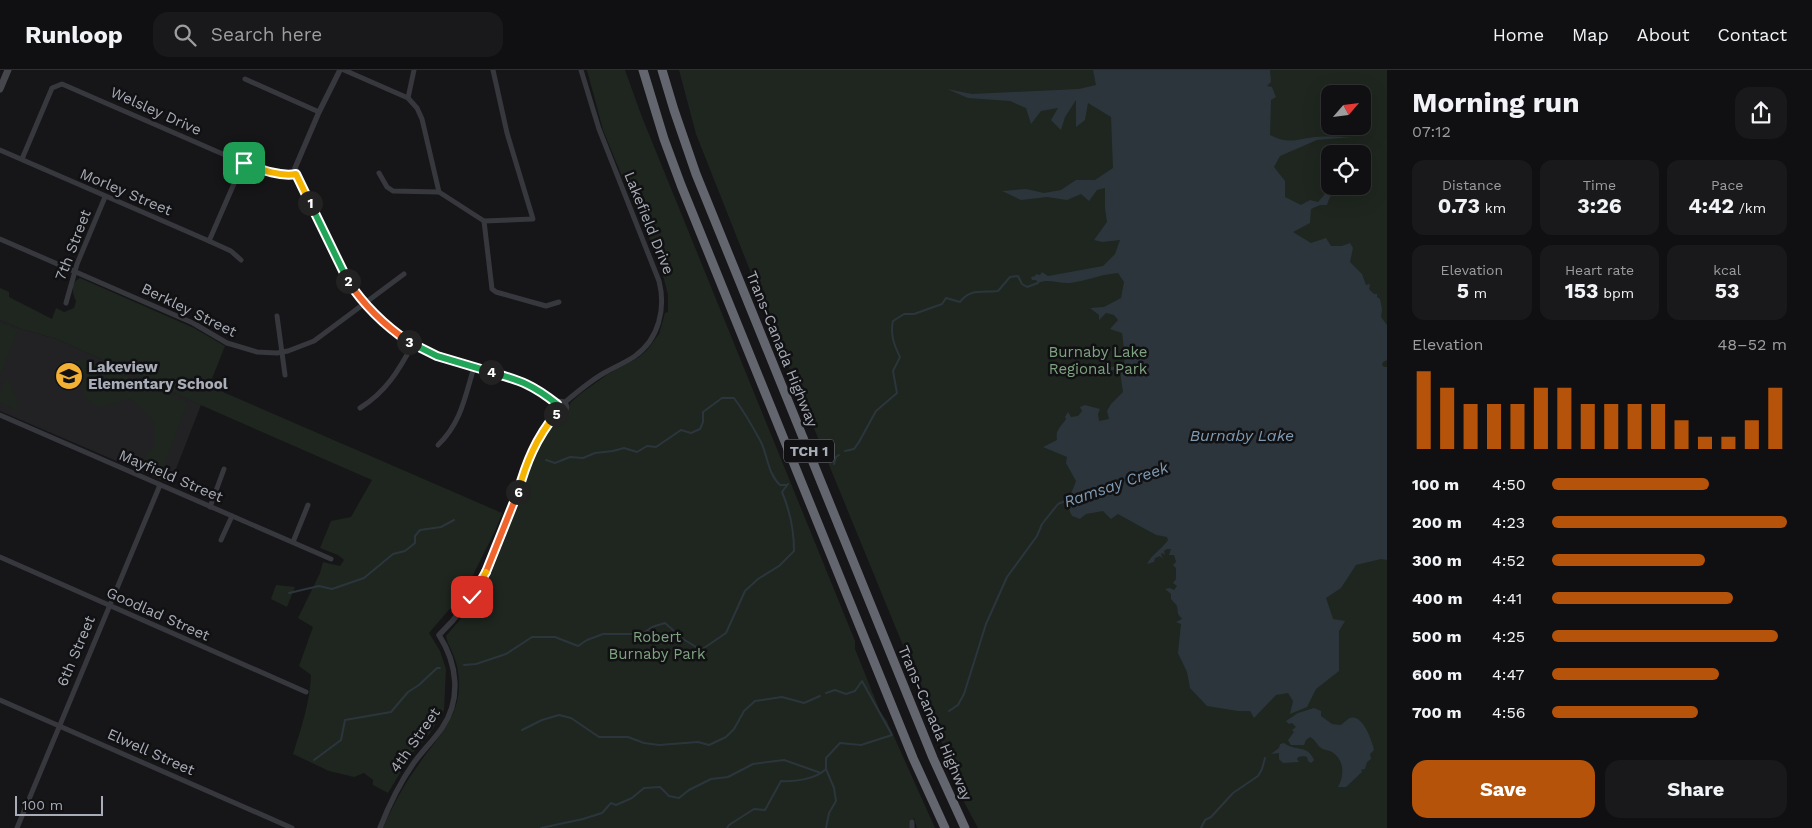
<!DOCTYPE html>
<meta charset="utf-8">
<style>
:root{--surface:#101012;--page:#19191b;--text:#f1f3f6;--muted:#9c9d9f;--line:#303032;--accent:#b45309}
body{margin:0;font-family:"Work Sans",sans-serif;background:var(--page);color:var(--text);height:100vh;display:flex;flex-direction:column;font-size:19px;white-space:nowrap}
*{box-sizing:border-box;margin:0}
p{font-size:16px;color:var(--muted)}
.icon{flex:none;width:28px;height:28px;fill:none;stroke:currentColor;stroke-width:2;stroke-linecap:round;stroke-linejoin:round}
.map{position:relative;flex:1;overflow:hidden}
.details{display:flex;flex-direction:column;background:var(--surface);width:425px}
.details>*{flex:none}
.needle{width:32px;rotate:62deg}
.buttons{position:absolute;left:1321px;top:15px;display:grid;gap:10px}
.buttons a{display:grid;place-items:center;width:50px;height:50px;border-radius:10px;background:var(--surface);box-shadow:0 5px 20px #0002,0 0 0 1px var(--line);font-size:25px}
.scale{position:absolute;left:15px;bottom:12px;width:88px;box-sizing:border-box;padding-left:5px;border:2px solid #a8adb8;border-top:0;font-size:14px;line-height:18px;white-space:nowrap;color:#a8adb8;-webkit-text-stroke:4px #111113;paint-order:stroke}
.pin{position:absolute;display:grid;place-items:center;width:42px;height:42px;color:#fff;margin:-21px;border-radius:10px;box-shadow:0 2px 8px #0006}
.km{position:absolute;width:25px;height:25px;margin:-12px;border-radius:50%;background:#222;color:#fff;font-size:14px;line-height:25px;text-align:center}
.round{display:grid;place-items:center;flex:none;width:52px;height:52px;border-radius:15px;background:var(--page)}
.summary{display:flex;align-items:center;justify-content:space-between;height:85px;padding:0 25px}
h1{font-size:28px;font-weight:700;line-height:38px}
.figures{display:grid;grid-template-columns:repeat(3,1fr);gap:8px;height:85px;padding:5px 25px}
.figures div{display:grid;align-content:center;border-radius:12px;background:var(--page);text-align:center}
.figures b{font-size:21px;font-weight:700}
.figures small{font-size:14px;font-weight:400}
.figures p{font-size:14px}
.chart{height:140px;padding:10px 25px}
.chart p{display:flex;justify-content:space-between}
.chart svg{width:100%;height:90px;margin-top:5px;stroke:var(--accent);stroke-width:6}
.button{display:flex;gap:10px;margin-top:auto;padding:10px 25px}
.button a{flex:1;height:58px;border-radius:15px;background:var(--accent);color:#fff;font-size:20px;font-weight:700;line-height:58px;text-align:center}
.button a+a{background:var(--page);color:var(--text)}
ul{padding:0 25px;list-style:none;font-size:16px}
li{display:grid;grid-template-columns:80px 60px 1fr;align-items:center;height:38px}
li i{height:12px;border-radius:6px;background:var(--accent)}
header{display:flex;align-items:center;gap:30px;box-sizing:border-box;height:70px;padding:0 25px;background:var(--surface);border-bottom:1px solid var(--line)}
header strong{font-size:24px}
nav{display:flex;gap:28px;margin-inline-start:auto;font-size:18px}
.search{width:350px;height:45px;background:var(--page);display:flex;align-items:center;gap:12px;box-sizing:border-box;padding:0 18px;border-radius:15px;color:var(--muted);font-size:19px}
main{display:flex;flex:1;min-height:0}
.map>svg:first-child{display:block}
.built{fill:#222225}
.green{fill:#1e261f;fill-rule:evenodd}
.water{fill:#2c353c}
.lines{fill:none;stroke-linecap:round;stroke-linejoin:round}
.stream{stroke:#2c353c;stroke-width:2}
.minor{stroke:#37383d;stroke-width:5}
.tertiary{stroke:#37383d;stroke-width:5.5}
.secondary{stroke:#45474d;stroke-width:7}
.motorway{stroke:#63666e;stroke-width:9}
.split-1-casing{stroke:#fff;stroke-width:10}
.split-2-casing{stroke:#fff;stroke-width:10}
.split-3-casing{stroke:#fff;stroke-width:10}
.split-4-casing{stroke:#fff;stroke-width:10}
.split-5-casing{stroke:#fff;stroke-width:10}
.split-6-casing{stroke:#fff;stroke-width:10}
.split-7-casing{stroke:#fff;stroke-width:10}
.split-8-casing{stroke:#fff;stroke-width:10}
.split-1{stroke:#f5b400;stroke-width:6}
.split-2{stroke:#22a559;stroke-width:6}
.split-3{stroke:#f0652b;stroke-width:6}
.split-4{stroke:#22a559;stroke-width:6}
.split-5{stroke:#22a559;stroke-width:6}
.split-6{stroke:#f5b400;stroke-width:6}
.split-7{stroke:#f0652b;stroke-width:6}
.split-8{stroke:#f5b400;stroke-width:6}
.labels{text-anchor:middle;stroke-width:5;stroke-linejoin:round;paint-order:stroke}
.shield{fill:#111113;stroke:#7b7e86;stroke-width:1}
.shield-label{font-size:14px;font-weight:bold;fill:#a8adb8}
.street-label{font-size:15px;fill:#a8adb8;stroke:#111113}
.park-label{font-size:15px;fill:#7fa381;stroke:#111113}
.poi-label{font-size:15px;font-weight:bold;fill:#a8adb8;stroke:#111113;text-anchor:start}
.water-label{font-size:16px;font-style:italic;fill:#7f9bb3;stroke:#111113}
</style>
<header>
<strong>Runloop</strong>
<div class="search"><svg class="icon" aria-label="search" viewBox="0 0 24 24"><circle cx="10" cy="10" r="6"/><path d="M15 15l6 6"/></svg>Search here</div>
<nav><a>Home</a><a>Map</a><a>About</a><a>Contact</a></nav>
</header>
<main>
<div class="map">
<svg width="1387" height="758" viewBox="0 0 1387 758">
<rect width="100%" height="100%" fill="#161618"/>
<!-- built -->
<path class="built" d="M0 250 21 259 57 269 201 335 170 414 0 341Z"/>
<!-- green -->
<g class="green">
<path d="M587 0H625L642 47 855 571V579L880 641 887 651 935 758H917L914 748 910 758H383C393 735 404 714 419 694 436 669 458 649 459 617 459 607 458 596 454 587 452 580 447 573 446 566L470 538 489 505 518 434 530 395 546 364 560 345 567 341 571 332 580 324 608 304 639 287 647 280 659 264 665 243 668 242V225L659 190 623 109 603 60Z"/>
<path d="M679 0H1387V758H978L964 732 929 639 768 246 696 64ZM1330 24H1362V56H1330ZM1330 84H1362V116H1330Z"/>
<path d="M80 208 194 258 225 276 209 316 502 443 496 459 465 521 429 563 440 581 446 599 444 640 430 663 411 685 388 723 373 715V710L364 703 354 707 329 701 293 684C301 658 310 633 311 605L299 596 313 557 298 548 320 503 323 492 340 496 344 490 338 485 320 478 331 451 351 447 372 410 196 333 57 269 21 259 0 250V218L9 222V227L52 249 56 238 64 242 74 238 76 231C72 223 70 213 80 208Z"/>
<path d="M0 252 18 260 0 305Z"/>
<path d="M82 289 110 301 144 312 187 333 162 401C151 399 148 397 145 386L155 374 154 353 146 342 130 329 99 337C84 334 84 318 78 307 75 302 71 299 69 293Z"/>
<path d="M5 311H9L18 334 16 340 0 332V324Z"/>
<path d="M276 515 295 517 287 537 271 529Z"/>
</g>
<!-- water -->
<g class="water">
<path d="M1093 0H1270L1271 12 1267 16 1272 17 1276 27 1271 30 1270 65C1291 75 1295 69 1316 67 1328 66 1341 67 1353 67L1317 70 1280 86 1274 97 1285 111V127L1301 135 1310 130 1318 132 1331 117 1345 116C1335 121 1330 124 1327 135H1320L1311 139 1310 153 1293 162 1311 173 1326 168 1331 176H1342L1350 173 1353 178 1350 192 1362 204 1366 215 1370 214 1369 219 1374 224H1377V227L1380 229 1382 239 1381 247 1387 255V290L1383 292 1382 295 1384 297H1387V490L1381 489 1356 495 1341 518 1326 528 1333 549 1345 551 1339 561V601L1316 619 1307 637 1290 644 1293 631 1288 623 1276 625 1254 648 1250 641H1238L1207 636 1190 618 1187 602 1178 583 1181 554 1176 552 1182 549 1178 544 1177 536 1171 529V524L1165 519 1170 518 1174 520 1177 516 1173 513 1176 509V498L1173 495 1176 492 1174 485H1169L1171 479H1167L1164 481 1165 485 1162 483 1161 484 1163 489 1160 486 1155 488 1154 492 1147 494C1152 484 1162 479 1168 470L1167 467 1156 465 1118 444 1111 449 1103 441 1086 444 1080 449 1072 446C1064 431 1071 426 1076 411L1066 393 1067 387 1043 377 1057 370C1055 360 1061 357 1066 349L1065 347 1068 342 1071 347 1078 346 1082 341 1080 337 1085 335 1100 339 1098 344 1099 351 1109 349 1107 341 1111 334 1123 322 1120 301 1103 299 1124 294 1125 286 1122 263 1110 259 1118 250 1114 245 1106 243 1099 250V245L1090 238 1104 237 1121 228 1124 212 1118 203C1102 204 1086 211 1070 213 1058 214 1049 208 1038 213L1036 210H1032L1031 207 1035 206 1036 204 1040 205 1042 202 1048 206 1103 196 1115 184 1120 170 1102 172 1094 170 1107 152 1105 138V118L1097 120 1089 131 1081 124 1067 130 1047 127 1021 130 1002 121 1026 119 1044 123 1061 120 1076 110H1095L1113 98 1111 47 1088 33 1085 50 1076 57V30L1065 47 1061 60 1051 50 1058 38 1041 41 1031 54 1026 38 1010 31 968 28 947 19 972 24 1079 19 1096 15Z"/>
<path d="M1314 638 1321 641V646L1332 654 1340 655C1343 654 1347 649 1350 648 1363 644 1372 671 1374 680L1370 684 1371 689 1367 692 1365 699 1361 700 1362 702 1346 717H1338C1345 705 1344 689 1332 682 1328 680 1324 680 1321 678 1316 674 1316 670 1310 667L1306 670 1304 675H1291L1288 670 1294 662 1292 660 1296 657 1292 653 1289 654 1286 651 1298 643Z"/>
<path d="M1284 673C1296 682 1307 674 1314 690L1311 693 1308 691 1307 687 1304 686 1298 687 1297 689 1299 692 1283 693 1279 689V683L1271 684 1279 678 1280 674Z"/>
</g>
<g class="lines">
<!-- stream -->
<g class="stream">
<path d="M845 381 854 379 859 372 876 341 897 323 893 301 900 287C894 275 890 264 893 251L904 244H914L942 234 946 228 960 232C970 218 983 223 998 221L1010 207 1018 206 1022 214 1027 217 1038 213"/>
<path d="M546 390 555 393 570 387 583 388 595 383 613 381 624 378 637 382 647 376 656 377 681 360 691 363 700 359 703 352V342L722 328H734C743 340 754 359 761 372 768 387 768 404 780 415H787"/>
<path d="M834 394 836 387 839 385"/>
<path d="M289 523 319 516 332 519 364 508 393 484 405 481 415 473V466L420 460 441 457 454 450"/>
<path d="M464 595 476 594 506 584 532 567H555L578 576 587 570 603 564H642L652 557 665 553 683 569 701 580 726 563 745 521 758 509 779 496 794 481C794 460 790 441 782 422L788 414"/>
<path d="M949 641 958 635 964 624 986 554 1007 507 1037 466 1042 454 1058 434 1070 429"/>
<path d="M522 660 542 650 559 645 571 648 599 667H628L644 673 659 675 698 672 709 675 726 667 734 659 744 641 755 631 782 627 804 633 820 626"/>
<path d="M314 690 341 670 345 650 391 642 408 622 419 615 437 598H440"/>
<path d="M541 758 583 749 602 743 611 733 616 735 632 728 644 718 660 717 669 726 679 728 689 720 711 709 728 707 753 694 784 690 821 703"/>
<path d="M727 758 729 755 754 739 765 740 781 711C795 712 816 709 826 699V688L840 673 861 675 892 665 862 611 855 621 846 624 835 620 826 623"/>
<path d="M826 758 829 743 836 731 834 718 826 699"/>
<path d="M1201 758 1205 750 1211 747 1233 723 1258 706 1262 699 1265 688"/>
</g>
<!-- minor -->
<g class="minor">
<path d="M344 0 408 28 417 38 422 49 439 122 484 151 533 149 507 63 493 0"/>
<path d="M245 9 319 42"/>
<path d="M408 28 414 0"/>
<path d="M0 80 209 171 231 181 241 190"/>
<path d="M22 89 52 18 62 14 248 95C263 100 280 107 296 104"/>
<path d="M379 103 387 117 393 121 439 122"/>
<path d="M484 151 492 219 496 222 546 236 559 232"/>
<path d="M0 169 193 253 227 273 257 282 277 283 288 281 314 271 404 204"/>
<path d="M209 171 243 93"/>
<path d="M66 233 77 194 105 127"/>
<path d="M277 246 285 305"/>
<path d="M564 333C577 322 590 311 604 303 614 297 625 293 635 286 659 269 666 238 659 211L599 59 581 0"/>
<path d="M360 338C386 322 399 300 413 274"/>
<path d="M0 345 331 489"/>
<path d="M438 375C461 353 465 327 474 297"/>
<path d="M210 437 224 399"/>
<path d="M221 470 232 446"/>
<path d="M293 472 308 435"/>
<path d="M0 487 306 622"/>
<path d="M0 630 292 758"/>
<path d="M17 758 160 415"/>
<path d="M912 758V752"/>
</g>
<!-- tertiary -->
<g class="tertiary">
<path d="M340 0 319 42 295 98C299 116 311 134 318 150 347 211 370 261 438 286 470 298 506 301 536 318 544 322 550 328 557 333"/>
<circle cx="561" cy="337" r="5.5"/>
<path d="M380 758C389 735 399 714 413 694 422 681 433 671 442 658 462 629 457 593 439 565 480 526 497 480 516 427 520 417 521 407 525 397 532 377 544 359 558 342"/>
</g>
<!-- secondary -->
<path class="secondary" d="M0 19 8 0"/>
<!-- motorway -->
<g class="motorway">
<path d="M643 0 664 69 681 115 913 688 945 758"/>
<path d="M662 0 674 40 696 104 933 688 965 758"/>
</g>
</g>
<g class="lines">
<!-- split-1 casing -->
<g class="split-1-casing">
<path id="split-1" d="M244 93C260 99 279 107 296 104L310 133"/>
</g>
<!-- split-2 casing -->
<g class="split-2-casing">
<path id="split-2" d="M310 133 348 211"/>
</g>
<!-- split-3 casing -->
<g class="split-3-casing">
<path id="split-3" d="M348 211C365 237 384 255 409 272"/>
</g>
<!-- split-4 casing -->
<g class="split-4-casing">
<path id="split-4" d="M409 272 437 286 491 302"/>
</g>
<!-- split-5 casing -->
<g class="split-5-casing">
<path id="split-5" d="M491 302C521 311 532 314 557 334L555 338 558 342 556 344"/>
</g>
<!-- split-6 casing -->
<g class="split-6-casing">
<path id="split-6" d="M518 422C526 393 536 368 556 344"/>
</g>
<!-- split-7 casing -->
<g class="split-7-casing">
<path id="split-7" d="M486 502 518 422"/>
</g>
<!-- split-8 casing -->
<g class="split-8-casing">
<path id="split-8" d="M472 527 486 502"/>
</g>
<!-- split-1 -->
<use href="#split-1" class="split-1"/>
<!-- split-2 -->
<use href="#split-2" class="split-2"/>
<!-- split-3 -->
<use href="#split-3" class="split-3"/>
<!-- split-4 -->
<use href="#split-4" class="split-4"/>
<!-- split-5 -->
<use href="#split-5" class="split-5"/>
<!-- split-6 -->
<use href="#split-6" class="split-6"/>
<!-- split-7 -->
<use href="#split-7" class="split-7"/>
<!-- split-8 -->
<use href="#split-8" class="split-8"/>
</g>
<!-- icons -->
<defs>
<g id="school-disc" transform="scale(1.4375)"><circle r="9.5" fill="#f2b134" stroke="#111113"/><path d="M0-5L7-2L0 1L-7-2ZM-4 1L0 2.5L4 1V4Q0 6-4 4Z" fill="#111"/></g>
</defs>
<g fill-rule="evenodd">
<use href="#school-disc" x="69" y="306"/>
</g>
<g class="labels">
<!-- shield labels -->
<rect class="shield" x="784" y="369.5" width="50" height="23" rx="4"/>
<g class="shield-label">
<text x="809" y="386">TCH 1</text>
</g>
<!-- street labels -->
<g class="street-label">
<text transform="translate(156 41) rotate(24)" y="5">Welsley Drive</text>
<text transform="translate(126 122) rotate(23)" y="5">Morley Street</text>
<text transform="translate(649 153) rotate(68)" y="5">Lakefield Drive</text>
<text transform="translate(73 175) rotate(-69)" y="5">7th Street</text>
<text transform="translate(189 240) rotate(26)" y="5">Berkley Street</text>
<text transform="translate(782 279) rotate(68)" y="5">Trans-Canada Highway</text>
<text transform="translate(171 406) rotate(23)" y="5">Mayfield Street</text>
<text transform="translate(158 544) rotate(24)" y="5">Goodlad Street</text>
<text transform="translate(76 581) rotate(-67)" y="5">6th Street</text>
<text transform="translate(935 653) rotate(67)" y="5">Trans-Canada Highway</text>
<text transform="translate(415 670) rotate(-55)" y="5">4th Street</text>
<text transform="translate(151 682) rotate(24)" y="5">Elwell Street</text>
</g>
<!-- park labels -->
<g class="park-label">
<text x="1098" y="287">Burnaby Lake<tspan x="1098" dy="17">Regional Park</tspan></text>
<text x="657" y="572">Robert<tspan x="657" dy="17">Burnaby Park</tspan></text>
</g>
<!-- poi labels -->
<g class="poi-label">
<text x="88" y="302">Lakeview<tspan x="88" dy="17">Elementary School</tspan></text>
</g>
<!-- water labels -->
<g class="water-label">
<text x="1242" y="371">Burnaby Lake</text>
<text transform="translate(1116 414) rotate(-19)" y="6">Ramsay Creek</text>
</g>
</g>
</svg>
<div class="buttons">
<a><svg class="needle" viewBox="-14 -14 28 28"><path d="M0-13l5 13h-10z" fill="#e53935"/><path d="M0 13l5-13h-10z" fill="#9c9d9f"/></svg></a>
<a><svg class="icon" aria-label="locate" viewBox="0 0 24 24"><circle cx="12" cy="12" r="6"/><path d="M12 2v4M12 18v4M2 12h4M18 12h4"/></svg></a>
</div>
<div class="scale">100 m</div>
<div class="pin" style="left:244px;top:93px;background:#1e9e55"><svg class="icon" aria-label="arrive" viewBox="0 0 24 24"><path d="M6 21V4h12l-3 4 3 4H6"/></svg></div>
<div class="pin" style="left:472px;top:527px;background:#d93025"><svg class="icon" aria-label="check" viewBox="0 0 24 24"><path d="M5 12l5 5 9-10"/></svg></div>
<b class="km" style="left:310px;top:133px">1</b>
<b class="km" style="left:348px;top:211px">2</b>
<b class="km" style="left:409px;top:272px">3</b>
<b class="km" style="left:491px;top:302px">4</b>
<b class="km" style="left:556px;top:344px">5</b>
<b class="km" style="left:518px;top:422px">6</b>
</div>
<section class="details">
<div class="summary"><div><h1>Morning run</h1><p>07:12</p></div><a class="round"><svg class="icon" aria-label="share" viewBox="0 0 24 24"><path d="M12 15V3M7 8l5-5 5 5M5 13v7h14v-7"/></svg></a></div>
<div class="figures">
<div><p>Distance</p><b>0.73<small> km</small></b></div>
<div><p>Time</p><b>3:26</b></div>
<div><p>Pace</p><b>4:42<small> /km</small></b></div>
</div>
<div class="figures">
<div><p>Elevation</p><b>5<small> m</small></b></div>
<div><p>Heart rate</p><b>153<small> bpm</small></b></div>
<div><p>kcal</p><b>53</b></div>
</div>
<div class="chart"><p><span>Elevation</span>48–52 m</p>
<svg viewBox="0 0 160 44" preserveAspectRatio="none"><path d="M5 44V6M15 44V14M25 44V22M35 44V22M45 44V22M55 44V14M65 44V14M75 44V22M85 44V22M95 44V22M105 44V22M115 44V30M125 44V38M135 44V38M145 44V30M155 44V14"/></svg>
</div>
<ul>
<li><b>100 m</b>4:50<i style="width:67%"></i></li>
<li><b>200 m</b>4:23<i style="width:100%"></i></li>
<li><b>300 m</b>4:52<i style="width:65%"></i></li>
<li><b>400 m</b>4:41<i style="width:77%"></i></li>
<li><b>500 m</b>4:25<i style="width:96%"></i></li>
<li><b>600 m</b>4:47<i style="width:71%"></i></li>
<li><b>700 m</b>4:56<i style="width:62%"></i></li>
</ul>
<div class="button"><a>Save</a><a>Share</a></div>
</section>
</main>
